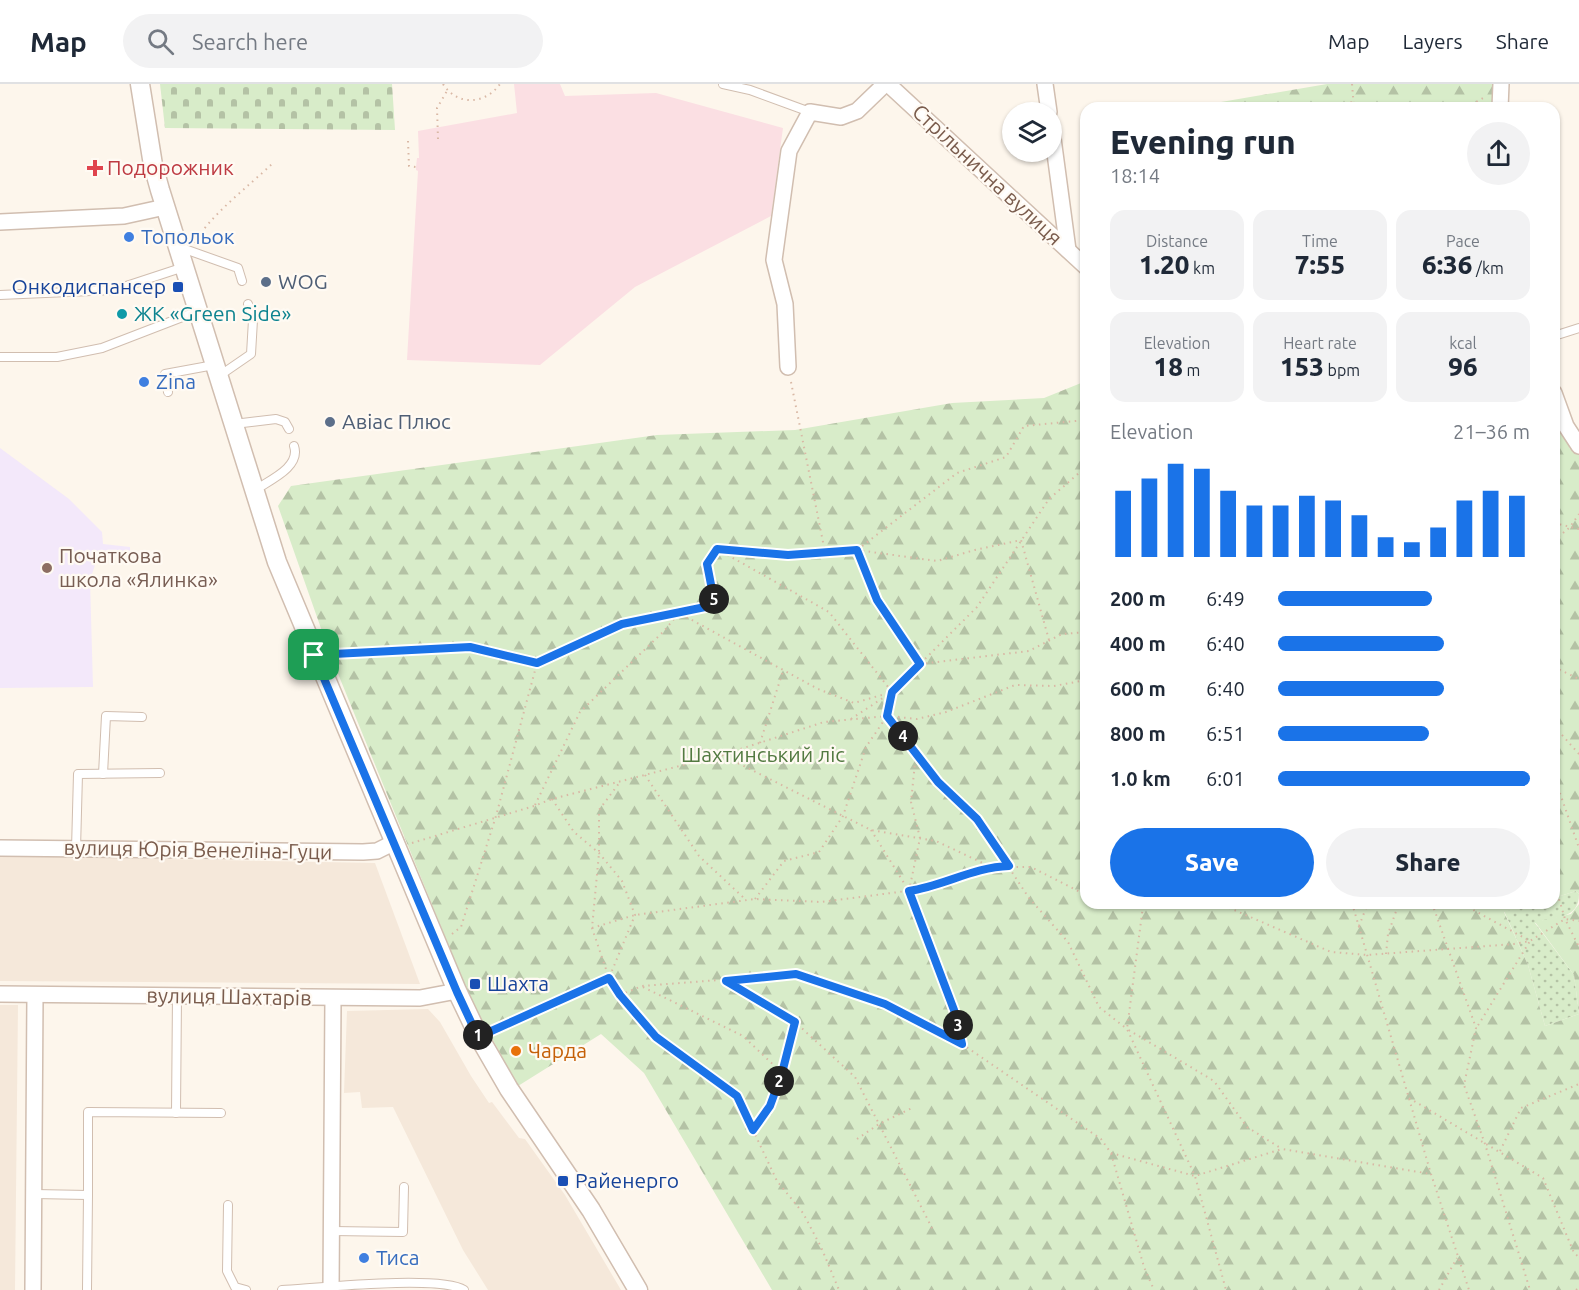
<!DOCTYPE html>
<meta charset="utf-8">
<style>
:root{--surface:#fff;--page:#f2f2f3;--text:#1f2937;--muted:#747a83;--line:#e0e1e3;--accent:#1a73e8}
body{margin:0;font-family:Ubuntu,sans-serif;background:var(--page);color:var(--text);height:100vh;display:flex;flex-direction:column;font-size:22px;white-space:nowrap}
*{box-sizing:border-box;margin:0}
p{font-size:20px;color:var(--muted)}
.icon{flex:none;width:33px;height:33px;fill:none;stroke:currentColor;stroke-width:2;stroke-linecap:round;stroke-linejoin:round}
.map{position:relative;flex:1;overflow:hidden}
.details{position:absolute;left:1080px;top:18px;width:480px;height:807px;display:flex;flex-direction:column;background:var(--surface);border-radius:18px;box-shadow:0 2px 4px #0004}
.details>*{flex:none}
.buttons{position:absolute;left:1002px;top:18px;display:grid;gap:12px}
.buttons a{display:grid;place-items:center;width:60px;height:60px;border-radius:50%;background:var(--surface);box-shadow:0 2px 4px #0004;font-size:30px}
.pin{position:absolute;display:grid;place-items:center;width:51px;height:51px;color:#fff;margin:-26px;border-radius:12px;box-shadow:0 3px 9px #0006}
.km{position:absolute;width:30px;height:30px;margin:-15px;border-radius:50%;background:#222;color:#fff;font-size:16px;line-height:30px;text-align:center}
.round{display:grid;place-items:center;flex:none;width:63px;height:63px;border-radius:32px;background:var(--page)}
.summary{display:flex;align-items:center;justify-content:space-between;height:102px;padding:0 30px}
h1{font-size:33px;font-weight:800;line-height:45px}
.metrics{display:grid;grid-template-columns:repeat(3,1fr);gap:9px;height:102px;padding:6px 30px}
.metrics div{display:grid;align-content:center;border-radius:15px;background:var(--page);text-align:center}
.metrics b{font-size:26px;font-weight:800}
.metrics small{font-size:16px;font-weight:400}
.metrics p{font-size:16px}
.chart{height:168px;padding:12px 30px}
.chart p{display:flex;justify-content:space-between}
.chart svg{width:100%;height:108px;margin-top:6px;stroke:var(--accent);stroke-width:6}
.button{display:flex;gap:12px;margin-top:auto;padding:12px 30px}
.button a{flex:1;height:69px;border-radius:36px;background:var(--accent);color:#fff;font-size:24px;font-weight:800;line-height:69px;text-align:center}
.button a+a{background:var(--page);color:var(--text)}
ul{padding:0 30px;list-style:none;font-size:20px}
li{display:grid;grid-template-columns:96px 72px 1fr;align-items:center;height:45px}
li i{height:15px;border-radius:8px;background:var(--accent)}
header{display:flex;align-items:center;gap:36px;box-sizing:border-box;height:84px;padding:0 30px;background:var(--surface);border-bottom:2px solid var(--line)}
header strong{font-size:28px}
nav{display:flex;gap:33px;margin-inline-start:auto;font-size:21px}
.search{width:420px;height:54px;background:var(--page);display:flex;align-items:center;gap:15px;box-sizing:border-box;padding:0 21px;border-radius:33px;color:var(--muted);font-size:22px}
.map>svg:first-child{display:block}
.residential{fill:#f5e8da}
.education{fill:#f3e8fa}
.medical{fill:#fbdfe3}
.grass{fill:url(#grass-dots)}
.forest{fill:url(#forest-firs)}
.cemetery{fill:url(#cemetery-stones)}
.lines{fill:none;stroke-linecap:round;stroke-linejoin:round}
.service-casing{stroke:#d1beb0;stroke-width:10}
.minor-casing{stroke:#d1beb0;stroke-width:18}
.tertiary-casing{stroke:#d1beb0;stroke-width:21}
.path{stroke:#d9b8a5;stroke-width:2;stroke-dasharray:1.5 4.5;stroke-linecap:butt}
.service{stroke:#fff;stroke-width:8}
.minor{stroke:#fff;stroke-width:15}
.tertiary{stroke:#fff;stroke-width:18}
.route-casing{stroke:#fff;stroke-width:12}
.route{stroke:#1a73e8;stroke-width:8}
.health-dot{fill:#e0444e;stroke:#fffaf3;stroke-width:2}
.shop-dot{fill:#3f7fe0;stroke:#fffaf3;stroke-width:2}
.service-dot{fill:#5c6f8a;stroke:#fffaf3;stroke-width:2}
.transit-dot{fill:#1a4fb4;stroke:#fffaf3;stroke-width:2}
.culture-dot{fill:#0f9aa8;stroke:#fffaf3;stroke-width:2}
.education-dot{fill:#8d6e63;stroke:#fffaf3;stroke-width:2}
.food-dot{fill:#e8710a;stroke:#fffaf3;stroke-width:2}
.labels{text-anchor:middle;stroke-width:4.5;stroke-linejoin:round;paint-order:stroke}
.health-label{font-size:21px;fill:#be3a42;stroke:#fffaf3;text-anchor:start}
.street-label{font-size:21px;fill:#7a5c4d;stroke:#fffaf3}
.shop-label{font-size:21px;fill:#366cbe;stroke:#fffaf3;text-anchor:start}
.service-label{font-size:21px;fill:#4e5e75;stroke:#fffaf3;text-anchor:start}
.transit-label{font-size:21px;fill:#164399;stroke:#fffaf3;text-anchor:start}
.culture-label{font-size:21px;fill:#0d838f;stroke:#fffaf3;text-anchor:start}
.education-label{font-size:21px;fill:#785e54;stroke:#fffaf3;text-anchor:start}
.park-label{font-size:21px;fill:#537a41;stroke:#fffaf3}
.food-label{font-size:21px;fill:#c56008;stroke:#fffaf3;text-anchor:start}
</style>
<header>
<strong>Map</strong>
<div class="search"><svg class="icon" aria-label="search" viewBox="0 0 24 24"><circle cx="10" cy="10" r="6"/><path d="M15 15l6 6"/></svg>Search here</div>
<nav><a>Map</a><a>Layers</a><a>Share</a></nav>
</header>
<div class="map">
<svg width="1579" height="1206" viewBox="0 0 1579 1206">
<defs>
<pattern id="grass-dots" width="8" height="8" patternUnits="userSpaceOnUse" patternTransform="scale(1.5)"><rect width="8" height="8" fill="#d8ecc9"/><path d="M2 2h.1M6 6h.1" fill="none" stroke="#b4c2a5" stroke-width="1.8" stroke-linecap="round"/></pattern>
<pattern id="forest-firs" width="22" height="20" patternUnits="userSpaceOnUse" patternTransform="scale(1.5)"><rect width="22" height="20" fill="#d8ecc9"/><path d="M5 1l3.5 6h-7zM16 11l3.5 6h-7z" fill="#b4c2a5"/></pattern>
<pattern id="cemetery-stones" width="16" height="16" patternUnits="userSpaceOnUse" patternTransform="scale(1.5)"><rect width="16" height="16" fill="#d8ecc9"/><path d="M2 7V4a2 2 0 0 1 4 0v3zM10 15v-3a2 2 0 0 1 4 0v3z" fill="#b4c2a5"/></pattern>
</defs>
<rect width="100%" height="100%" fill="#fdf6ec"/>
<!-- residential -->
<g class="residential">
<path d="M0 772 375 779 420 900 0 897Z"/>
<path d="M0 921H18L15 1206H0Z"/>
<path d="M428 925 440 938 471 992 489 1019 492 1018 519 1054 525 1055 565 1111 621 1206H488L463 1166 393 1023 362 1024 360 1008 344 1009 347 927Z"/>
</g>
<!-- education -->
<path class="education" d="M0 364 69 415 102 448 103 460 130 463V472H98L90 496 93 603 0 604Z"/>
<!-- medical -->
<path class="medical" d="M514 0H560L565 12 656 9 783 44 771 132 635 203 540 281 407 276 418 87 416 86V83L417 74H419L418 47 517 29Z"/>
<!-- grass -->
<path class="grass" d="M1576 807 1579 810C1579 836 1555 832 1535 839L1574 891 1579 930 1545 942 1528 881 1504 827 1536 819H1554V814Z"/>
<!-- forest -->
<g class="forest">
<path d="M1327 0H1495L1494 24H1186Z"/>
<path d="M1086 297V819H1536L1504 828 1528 881 1545 942 1579 930 1574 891 1535 838 1571 830 1579 820V1206H772L644 989 601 950 518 1002 470 914 330 570 278 422 291 402 657 351 795 346 952 319 1044 314Z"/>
<path d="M1554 322 1570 365 1579 366V810L1576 807 1554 814Z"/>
</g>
<!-- cemetery -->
<path class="cemetery" d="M160 0H392L395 46 165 44Z"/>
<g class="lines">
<!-- service casing -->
<g class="service-casing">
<g id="service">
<path d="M723 0 750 6 810 28"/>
<path d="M179 163 238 184 242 197"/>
<path d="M0 211 114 206 184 183"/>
<path d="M1554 252 1579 244"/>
<path d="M0 273H57L102 264 198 227"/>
<path d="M219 292 251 270 253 236 248 220"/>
<path d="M168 308 165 290 214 281"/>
<path d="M234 340 276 335 285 338 289 345"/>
<path d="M255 406C270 396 301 383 294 362"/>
<path d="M103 690 106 632 142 633"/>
<path d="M76 765 78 690 160 689"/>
<path d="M176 1029 177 912"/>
<path d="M34 1110 88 1111V1028L221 1029"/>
<path d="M228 1121 227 1187 235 1203 246 1206"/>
<path d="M332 1147 403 1148 404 1103"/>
<path d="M87 1206 88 1111"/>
<path d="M282 1206C317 1204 440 1191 464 1206"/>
</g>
</g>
<!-- minor casing -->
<g class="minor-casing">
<g id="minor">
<path d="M888 0 1086 183"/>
<path d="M1045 0 1049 28"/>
<path d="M1500 24 1501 0"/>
<path d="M1052 47 1068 166"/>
<path d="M0 138 124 132 165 123"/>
<path d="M788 283 785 220 774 176 789 67 810 28 841 33 857 27 885 0"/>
<path d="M1554 309 1566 342 1579 362"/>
<path d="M0 764 363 768 377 767 393 759"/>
<path d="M0 910 420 914 457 907"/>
<path d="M33 1206 35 911"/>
<path d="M331 1206 333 914"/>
</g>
</g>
<!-- tertiary casing -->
<g class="tertiary-casing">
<path id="tertiary" d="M140 0 153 81 160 106 277 478 457 907 479 953 509 1005 591 1126 638 1206"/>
</g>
<!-- path -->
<g class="path">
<path d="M443 0C457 22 485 21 500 0"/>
<path d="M1352 0 1354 24"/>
<path d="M1348 24 1352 17"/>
<path d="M1466 24 1485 13"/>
<path d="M438 55 437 24 447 7"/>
<path d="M408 57 409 82 416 83"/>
<path d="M195 159C207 134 251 100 272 80"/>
<path d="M791 298 825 468"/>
<path d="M1554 439 1579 445"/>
<path d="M1554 457 1570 443 1579 430"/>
<path d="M717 465 829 528 892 608 887 632 938 698 977 735 1029 814 1068 858 1099 923 1127 945 1195 1092 1226 1206"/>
<path d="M720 465 788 471 857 466 957 389 1006 373 1024 342 1086 336"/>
<path d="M1049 556 1021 456 975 466 937 477 857 466 877 516 920 580 1029 567 1062 550 1086 548"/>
<path d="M332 570 470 563 537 579"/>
<path d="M1554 583 1579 595"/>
<path d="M851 635 892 608 977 523 1049 415 1086 383"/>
<path d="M1554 642 1579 670"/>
<path d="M760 659 783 587"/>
<path d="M722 671 871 746 936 757 989 782"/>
<path d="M645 691 699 772 746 816"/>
<path d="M1554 692 1579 764"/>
<path d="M552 715 574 748 599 769 622 797 635 831 609 894 620 911 656 953 737 1012 777 1097 803 1129 821 1163 839 1206"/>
<path d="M535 721 580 628 664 547 679 529 818 605 854 619 892 608"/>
<path d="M871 746 909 807 954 926 962 960 1101 1055 1111 1069 1144 1183 1154 1206"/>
<path d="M412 759 534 722 552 715 722 671 824 638 887 632 917 635 946 628 1015 601 1054 602 1086 596"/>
<path d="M1554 798 1565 835 1579 863"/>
<path d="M909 807 920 754 911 718 916 669"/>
<path d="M755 815 784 777 819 768 843 732 866 663 887 632"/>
<path d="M1105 819 1143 822 1151 819"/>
<path d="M1218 819 1331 868 1367 871 1514 860 1530 857 1565 835 1579 837"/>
<path d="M1352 819 1431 1090 1469 1206"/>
<path d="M1432 819 1476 944 1464 1001 1485 1060 1530 1206"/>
<path d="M1464 819 1466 822 1530 857 1477 943"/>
<path d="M1143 822 1127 945 1214 997 1247 1043 1282 1065"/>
<path d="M1359 842 1368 819"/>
<path d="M592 844 635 831 755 815 821 818 930 804 991 783H1031L1086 811"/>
<path d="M452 850 461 843 496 732 537 579 622 540 715 521 707 480 717 465"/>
<path d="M1386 870 1388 850 1399 819"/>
<path d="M726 897 795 938 855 993 933 1146"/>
<path d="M643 903 743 952 782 989"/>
<path d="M620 911 642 902 796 890 885 919 960 960"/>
<path d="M492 947 609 894 592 844 599 769V726L620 698"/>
<path d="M1409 1014 1543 1094 1574 1169 1579 1173"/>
<path d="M753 1046 770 1022 782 989 795 938"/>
<path d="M857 1055 879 1040 912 1024"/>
<path d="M1500 1067 1521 1024 1579 1000"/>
<path d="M1111 1069 1195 1092 1282 1065 1431 1090"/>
<path d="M1439 1206 1457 1174"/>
<path d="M1576 1206 1579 1204"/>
</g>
<!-- service -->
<use href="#service" class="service"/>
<!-- minor -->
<use href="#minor" class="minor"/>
<!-- tertiary -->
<use href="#tertiary" class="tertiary"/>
</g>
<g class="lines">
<!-- route casing -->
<g class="route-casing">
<path id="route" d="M717 465 788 471 857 466 877 516 920 580 892 608 887 632 938 698 977 735 1009 782C974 783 943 802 909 807L954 926 962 960 885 920 796 890 726 897 795 938 782 989 770 1022 753 1046 737 1012 656 953 620 911 609 894 478 953 457 908 314 571 470 563 537 579 622 540 715 521 707 480Z"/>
</g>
<!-- route -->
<use href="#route" class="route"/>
</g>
<!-- markers -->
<path class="health-dot" d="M92 75h6v6h6v6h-6v6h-6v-6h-6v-6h6z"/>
<g class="shop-dot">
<circle cx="129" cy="153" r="6"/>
<circle cx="144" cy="298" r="6"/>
<circle cx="364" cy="1174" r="6"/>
</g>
<g class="service-dot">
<circle cx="266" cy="198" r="6"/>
<circle cx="330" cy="338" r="6"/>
</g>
<g class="transit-dot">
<rect x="172" y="197" width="12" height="12" rx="3"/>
<rect x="469" y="894" width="12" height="12" rx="3"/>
<rect x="557" y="1091" width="12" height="12" rx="3"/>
</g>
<circle class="culture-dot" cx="122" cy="230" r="6"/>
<circle class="education-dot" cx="47" cy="484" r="6"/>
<circle class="food-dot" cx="516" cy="967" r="6"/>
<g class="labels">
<!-- health labels -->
<g class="health-label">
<text x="107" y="91">Подорожник</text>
</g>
<!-- street labels -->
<g class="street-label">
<text transform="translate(987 91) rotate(43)" y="7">Стрільнична вулиця</text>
<text transform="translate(198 766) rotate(1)" y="7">вулиця Юрія Венеліна-Гуци</text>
<text transform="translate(229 913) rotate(1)" y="7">вулиця Шахтарів</text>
</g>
<!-- shop labels -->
<g class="shop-label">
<text x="141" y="160">Топольок</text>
<text x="156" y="305">Zina</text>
<text x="376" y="1181">Тиса</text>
</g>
<!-- service labels -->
<g class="service-label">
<text x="278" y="205">WOG</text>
<text x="342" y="345">Авіас Плюс</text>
</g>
<!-- transit labels -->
<g class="transit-label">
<text x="166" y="210" text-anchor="end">Онкодиспансер</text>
<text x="487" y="907">Шахта</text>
<text x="575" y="1104">Райенерго</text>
</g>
<!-- culture labels -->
<g class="culture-label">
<text x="134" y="237">ЖК «Green Side»</text>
</g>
<!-- education labels -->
<g class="education-label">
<text x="59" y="479">Початкова<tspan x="59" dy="24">школа «Ялинка»</tspan></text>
</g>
<!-- park labels -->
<g class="park-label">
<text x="763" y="678">Шахтинський ліс</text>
</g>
<!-- food labels -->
<g class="food-label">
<text x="528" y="974">Чарда</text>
</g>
</g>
</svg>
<div class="buttons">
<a><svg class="icon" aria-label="layers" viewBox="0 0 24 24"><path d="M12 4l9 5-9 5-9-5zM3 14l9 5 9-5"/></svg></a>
</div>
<div class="pin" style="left:314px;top:571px;background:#1e9e55"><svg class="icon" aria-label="arrive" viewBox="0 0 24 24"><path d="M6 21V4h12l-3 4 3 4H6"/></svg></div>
<b class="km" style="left:478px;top:951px">1</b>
<b class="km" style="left:779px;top:997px">2</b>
<b class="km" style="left:958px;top:941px">3</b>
<b class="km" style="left:903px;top:652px">4</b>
<b class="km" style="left:714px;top:515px">5</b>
<section class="details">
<div class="summary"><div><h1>Evening run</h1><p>18:14</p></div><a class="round"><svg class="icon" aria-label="share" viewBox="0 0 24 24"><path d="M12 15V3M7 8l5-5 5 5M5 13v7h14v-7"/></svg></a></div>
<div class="metrics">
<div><p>Distance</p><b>1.20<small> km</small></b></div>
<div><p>Time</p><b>7:55</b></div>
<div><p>Pace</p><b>6:36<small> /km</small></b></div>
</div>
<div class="metrics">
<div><p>Elevation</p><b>18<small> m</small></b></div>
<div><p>Heart rate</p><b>153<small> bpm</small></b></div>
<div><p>kcal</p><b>96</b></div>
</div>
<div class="chart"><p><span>Elevation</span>21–36 m</p>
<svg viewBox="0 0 160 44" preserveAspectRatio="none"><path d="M5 44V17M15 44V12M25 44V6M35 44V8M45 44V17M55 44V23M65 44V23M75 44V19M85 44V21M95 44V27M105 44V36M115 44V38M125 44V32M135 44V21M145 44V17M155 44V19"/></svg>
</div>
<ul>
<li><b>200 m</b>6:49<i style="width:61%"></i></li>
<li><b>400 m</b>6:40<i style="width:66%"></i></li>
<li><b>600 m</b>6:40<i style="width:66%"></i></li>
<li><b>800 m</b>6:51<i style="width:60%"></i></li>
<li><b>1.0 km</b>6:01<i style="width:100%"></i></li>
</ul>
<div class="button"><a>Save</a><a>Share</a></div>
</section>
</div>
